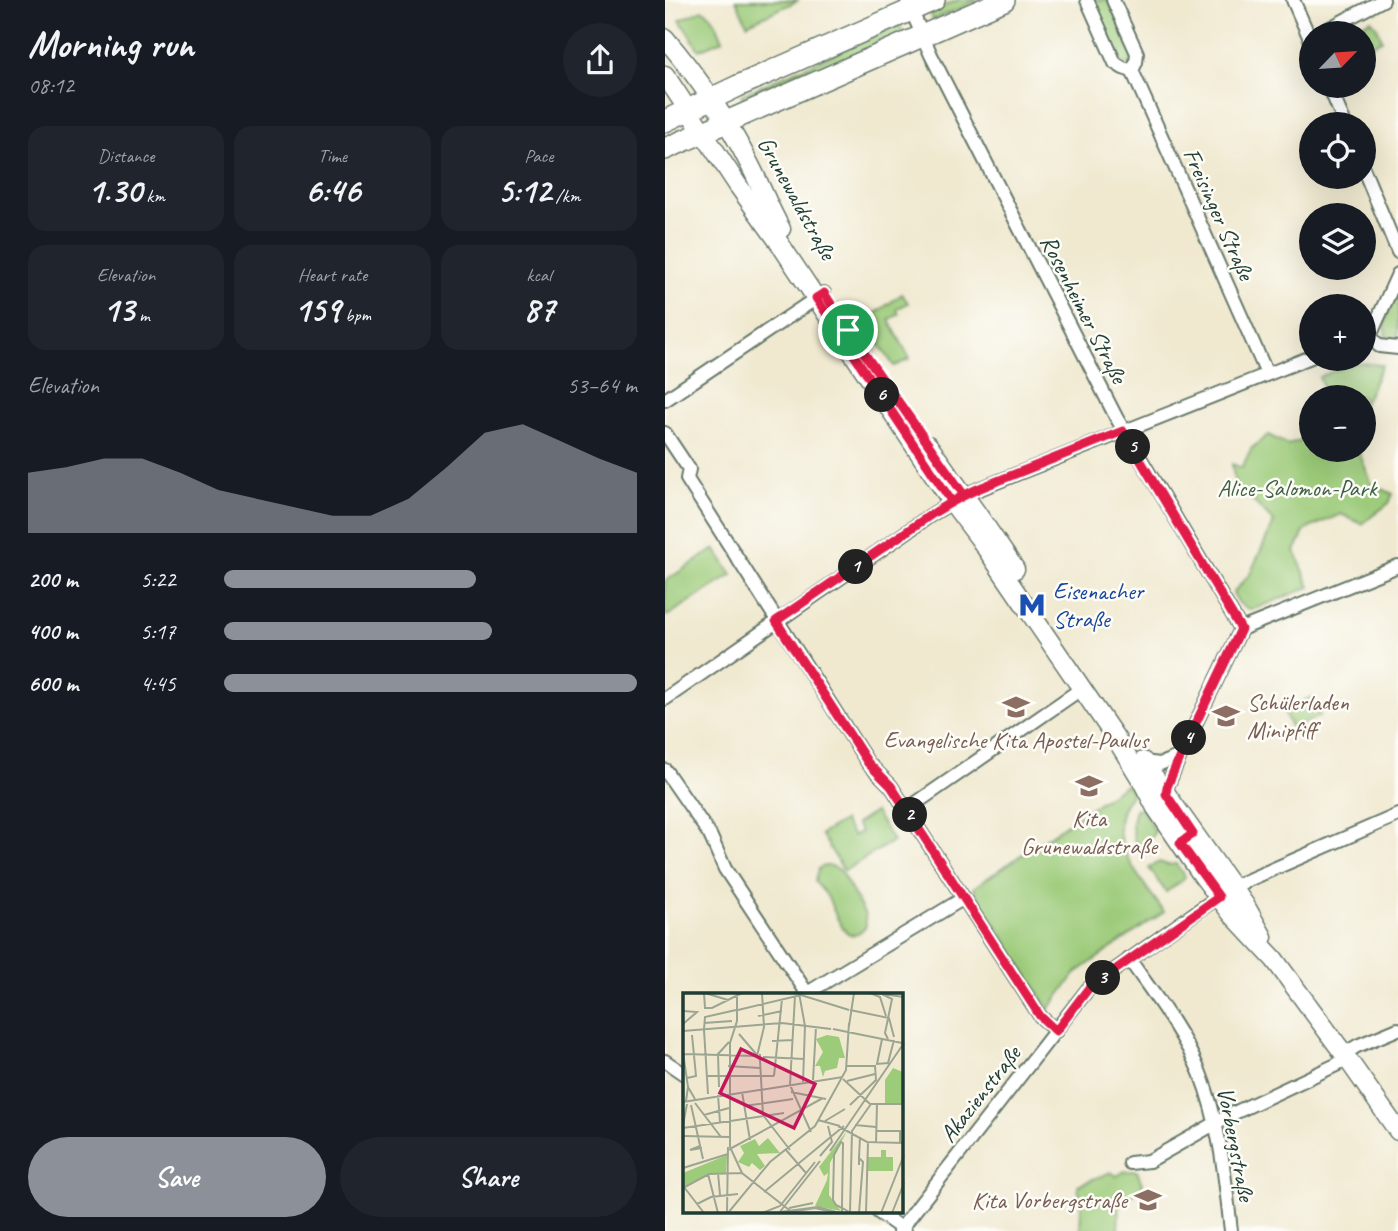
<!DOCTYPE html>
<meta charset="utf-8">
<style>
:root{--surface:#171b24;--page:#20242c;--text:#f1f3f6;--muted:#9ea1a6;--accent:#8c9099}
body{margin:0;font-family:Caveat,sans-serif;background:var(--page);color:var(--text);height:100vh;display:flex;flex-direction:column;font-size:26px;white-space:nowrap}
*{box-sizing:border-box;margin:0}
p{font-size:23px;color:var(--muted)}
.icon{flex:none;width:38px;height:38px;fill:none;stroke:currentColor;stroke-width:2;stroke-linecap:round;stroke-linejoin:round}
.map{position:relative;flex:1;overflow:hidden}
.side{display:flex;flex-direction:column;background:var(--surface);width:665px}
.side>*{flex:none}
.needle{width:46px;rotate:65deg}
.fabs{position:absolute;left:634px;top:21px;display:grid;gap:14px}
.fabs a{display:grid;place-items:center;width:77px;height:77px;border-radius:50%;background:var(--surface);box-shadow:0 7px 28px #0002;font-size:35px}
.pin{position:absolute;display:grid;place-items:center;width:60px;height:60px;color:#fff;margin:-30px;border:4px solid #fff;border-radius:50%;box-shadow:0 2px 7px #0007}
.km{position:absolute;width:35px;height:35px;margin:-18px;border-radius:50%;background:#222;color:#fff;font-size:19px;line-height:35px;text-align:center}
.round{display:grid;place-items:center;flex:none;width:74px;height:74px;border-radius:37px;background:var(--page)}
.headline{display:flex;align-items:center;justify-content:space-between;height:119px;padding:0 28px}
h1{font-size:38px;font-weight:600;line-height:52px}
.metrics{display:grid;grid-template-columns:repeat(3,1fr);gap:10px;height:119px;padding:7px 28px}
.metrics div{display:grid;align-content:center;border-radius:18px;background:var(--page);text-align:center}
.metrics b{font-size:35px;font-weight:600}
.metrics small{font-size:19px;font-weight:400}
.metrics p{font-size:19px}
.chart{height:196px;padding:14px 28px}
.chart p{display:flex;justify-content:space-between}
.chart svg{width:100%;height:126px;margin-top:7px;fill:var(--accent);opacity:.7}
.cta{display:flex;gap:14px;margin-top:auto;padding:14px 28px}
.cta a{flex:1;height:80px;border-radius:42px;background:var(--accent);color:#fff;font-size:28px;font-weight:600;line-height:80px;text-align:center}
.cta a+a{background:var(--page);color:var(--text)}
ul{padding:0 28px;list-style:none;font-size:23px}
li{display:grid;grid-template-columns:112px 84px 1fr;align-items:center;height:52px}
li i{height:18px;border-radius:9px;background:var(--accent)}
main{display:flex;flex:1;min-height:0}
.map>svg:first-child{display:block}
.green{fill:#9ccb79;stroke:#5e8456;stroke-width:2}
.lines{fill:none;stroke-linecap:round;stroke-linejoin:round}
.street-casing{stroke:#68796b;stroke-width:16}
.secondary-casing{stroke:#68796b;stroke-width:21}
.primary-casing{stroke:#68796b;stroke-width:24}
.street{stroke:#fff;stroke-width:12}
.secondary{stroke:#fff;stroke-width:18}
.primary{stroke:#fff;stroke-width:21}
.route-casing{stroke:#fff;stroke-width:14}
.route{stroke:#e11d48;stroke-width:9}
.labels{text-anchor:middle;stroke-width:5;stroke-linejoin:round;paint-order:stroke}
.street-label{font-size:24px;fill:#1f3d34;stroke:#fdfcf7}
.park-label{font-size:24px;fill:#3e6045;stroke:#fdfcf7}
.transit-label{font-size:24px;fill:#164399;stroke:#fdfcf7;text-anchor:start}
.education-label{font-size:24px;fill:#785e54;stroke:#fdfcf7}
.inset-road{fill:none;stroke:#9ca492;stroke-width:2}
.view{fill:#c2185b;fill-opacity:0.15;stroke:#c2185b;stroke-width:3.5}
.inset-edge{fill:none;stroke:#1f3d34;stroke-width:3.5}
</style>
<main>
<section class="side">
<div class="headline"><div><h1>Morning run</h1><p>08:12</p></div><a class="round"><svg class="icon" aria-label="share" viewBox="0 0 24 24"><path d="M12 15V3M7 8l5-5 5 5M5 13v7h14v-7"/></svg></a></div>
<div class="metrics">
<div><p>Distance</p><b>1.30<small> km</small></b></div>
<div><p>Time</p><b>6:46</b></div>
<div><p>Pace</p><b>5:12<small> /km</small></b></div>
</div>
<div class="metrics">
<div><p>Elevation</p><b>13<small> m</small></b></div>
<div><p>Heart rate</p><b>159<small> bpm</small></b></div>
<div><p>kcal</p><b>87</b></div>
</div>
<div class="chart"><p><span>Elevation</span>53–64 m</p>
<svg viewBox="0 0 160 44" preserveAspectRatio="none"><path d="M0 44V23L10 21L20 18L30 18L40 23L50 29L60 32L70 35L80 38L90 38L100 32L110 21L120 9L130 6L140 12L150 18L160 23V44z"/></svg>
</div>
<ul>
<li><b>200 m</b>5:22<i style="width:61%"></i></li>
<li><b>400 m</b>5:17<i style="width:65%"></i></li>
<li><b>600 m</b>4:45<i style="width:100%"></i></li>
</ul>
<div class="cta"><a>Save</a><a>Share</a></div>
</section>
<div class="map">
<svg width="733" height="1231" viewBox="0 0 733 1231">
<rect width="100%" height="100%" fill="#fdfcf7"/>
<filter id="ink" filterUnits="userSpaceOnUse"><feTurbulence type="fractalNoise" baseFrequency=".0143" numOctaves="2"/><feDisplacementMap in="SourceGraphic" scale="14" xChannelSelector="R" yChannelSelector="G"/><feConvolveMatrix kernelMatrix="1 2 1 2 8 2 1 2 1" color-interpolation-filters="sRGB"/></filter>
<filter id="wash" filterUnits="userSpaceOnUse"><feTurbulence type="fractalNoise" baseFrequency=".00686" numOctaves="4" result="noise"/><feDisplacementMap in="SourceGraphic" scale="28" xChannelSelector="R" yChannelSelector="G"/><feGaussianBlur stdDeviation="1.57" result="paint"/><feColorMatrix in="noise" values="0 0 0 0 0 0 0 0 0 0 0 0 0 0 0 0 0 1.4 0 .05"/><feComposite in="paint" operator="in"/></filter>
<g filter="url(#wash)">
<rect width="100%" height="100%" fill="#f0e9d0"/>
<!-- green -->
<g class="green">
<path d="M71 0H134L82 24Z"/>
<path d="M293 0H314L268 20 264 12Z"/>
<path d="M427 0H443L468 55 465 63 462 65 457 64Z"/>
<path d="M37 10C49 13 53 29 58 40L34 50 15 20Z"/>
<path d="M706 20 712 27 717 40 698 48V33H679Z"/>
<path d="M235 25 238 33 81 102 76 95Z"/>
<path d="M733 292V340L726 339 721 336C717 322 727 304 733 292Z"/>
<path d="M237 294 243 303 232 309 234 314 224 320 245 359 229 366 199 322Z"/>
<path d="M690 362 717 365 698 406V397H662L654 377Z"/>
<path d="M603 435 623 445 646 436V450H693L707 484 728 494 724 503 697 524 676 514 640 530 630 551 645 587 589 609C578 610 573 603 568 593L585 574 609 522 581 494 572 495 567 464 577 468 586 449Z"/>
<path d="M50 549 67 575 2 616 0 613V581Z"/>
<path d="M647 697 655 716 627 729 618 710Z"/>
<path d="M461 784 467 793C432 833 476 878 499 912L412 972 384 1009 308 888Z"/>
<path d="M476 808 490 831 485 840 486 849 476 855C468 841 464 826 470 809Z"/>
<path d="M210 812 228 841 179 871 156 834 178 821 188 836 196 832 191 824Z"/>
<path d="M494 862 503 865 511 864 520 877 518 880 501 892 484 868Z"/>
<path d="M160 866H167L175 870 200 915 201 926C180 954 169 907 162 896 158 890 154 887 150 882L151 876 154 868Z"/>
<path d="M460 1171H472L478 1186 454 1206 453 1231H415L416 1208 413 1185 446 1172 452 1176Z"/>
</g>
</g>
<g filter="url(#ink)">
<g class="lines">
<!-- street casing -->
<g class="street-casing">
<g id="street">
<path d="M242 0 266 55 451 417 576 629"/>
<path d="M422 0 450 63 458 68 467 71 470 77 602 374"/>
<path d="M448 0 472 53 471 62 467 71"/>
<path d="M628 0 646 41"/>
<path d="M655 33 718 0"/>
<path d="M664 86 680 124"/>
<path d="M698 168 733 252"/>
<path d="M733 274 705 336 714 346 733 348"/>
<path d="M0 400 159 293"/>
<path d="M0 433 24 469 22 479 203 763 226 786 375 1016 391 1031"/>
<path d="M576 629 733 566"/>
<path d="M0 699 266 515 299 495 646 357"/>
<path d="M478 762 495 764 515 756"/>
<path d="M0 770 45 835 60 869 142 993"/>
<path d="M501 794 502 787 515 756 576 629"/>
<path d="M241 810 416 689"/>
<path d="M464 959C490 996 518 1032 535 1073 555 1123 560 1178 566 1231"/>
<path d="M139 995 299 898"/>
<path d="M679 1054 692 1046 733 1029"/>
<path d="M0 1061 19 1074"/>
<path d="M465 1163 484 1161 565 1115 671 1065 682 1057"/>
<path d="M213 1212 240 1231"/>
<path d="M234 1231 423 989 537 908 574 884 733 815"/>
</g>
</g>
<!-- secondary casing -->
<g class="secondary-casing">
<g id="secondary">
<path d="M0 38C33 77 62 119 85 165 96 186 104 208 116 229"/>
<path d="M0 75 72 184 111 238 287 502 314 538 450 737 477 781 491 808 537 875 566 913 609 959 679 1054 733 1131"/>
<path d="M263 445 311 512 350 569"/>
<path d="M478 761 580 905 598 937"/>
</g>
</g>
<!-- primary casing -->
<g class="primary-casing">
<g id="primary">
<path d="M0 121 73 86 269 0"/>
<path d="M0 149 339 0"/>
</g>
</g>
<!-- street -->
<use href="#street" class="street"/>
<!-- secondary -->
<use href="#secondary" class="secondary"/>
<!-- primary -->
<use href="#primary" class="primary"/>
</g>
</g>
<g class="lines" filter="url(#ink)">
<!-- route casing -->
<g class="route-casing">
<path id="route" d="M183 330 299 495 267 514 111 621 203 763 226 786 375 1016 391 1031 423 989 554 897 515 843 528 834 501 794 502 787 515 756 576 629 458 431 315 488C305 492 296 497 287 502L151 298 159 293 183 330"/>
</g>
<!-- route -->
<use href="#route" class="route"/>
</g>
<!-- icons -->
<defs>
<g id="metro-bare" transform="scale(2.1)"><path d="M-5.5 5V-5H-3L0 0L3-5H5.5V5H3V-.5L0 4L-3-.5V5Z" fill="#1a4fb4" stroke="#fdfcf7" stroke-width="2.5" paint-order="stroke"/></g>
<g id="school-bare" transform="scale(2.1)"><path d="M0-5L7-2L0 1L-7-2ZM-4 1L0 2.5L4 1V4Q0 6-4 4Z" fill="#8d6e63" stroke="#fdfcf7" stroke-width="2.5" paint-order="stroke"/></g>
</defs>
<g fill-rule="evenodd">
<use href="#metro-bare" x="367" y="605"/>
<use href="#school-bare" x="351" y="707"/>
<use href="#school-bare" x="561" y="716"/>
<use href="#school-bare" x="424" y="786"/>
<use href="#school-bare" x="483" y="1200"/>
</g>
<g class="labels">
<!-- street labels -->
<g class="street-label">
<text transform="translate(132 198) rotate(61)" y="8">Grunewaldstraße</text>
<text transform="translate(554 214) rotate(66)" y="8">Freisinger Straße</text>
<text transform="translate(419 309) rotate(63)" y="8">Rosenheimer Straße</text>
<text transform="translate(315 1094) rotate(-52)" y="8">Akazienstraße</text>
<text transform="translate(571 1144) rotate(79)" y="8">Vorbergstraße</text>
</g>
<!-- park labels -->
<g class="park-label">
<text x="632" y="496">Alice-Salomon-Park</text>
</g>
<!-- transit labels -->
<g class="transit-label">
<text x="388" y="599">Eisenacher<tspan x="388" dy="28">Straße</tspan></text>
</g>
<!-- education labels -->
<g class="education-label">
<text x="582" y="710" text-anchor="start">Schülerladen<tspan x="582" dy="28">Minipfiff</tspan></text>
<text x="351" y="748">Evangelische Kita Apostel-Paulus</text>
<text x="424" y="826">Kita<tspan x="424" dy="28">Grunewaldstraße</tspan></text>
<text x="462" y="1208" text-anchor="end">Kita Vorbergstraße</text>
</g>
</g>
<!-- overview -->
<g transform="translate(18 993)">
<rect width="220" height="220" fill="#f0e9d0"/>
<path d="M144 42 156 44 162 65H156L154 75 142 78 140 84 137 73H132L140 59 133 46ZM210 75 220 79V110H202V87ZM164 138 147 170 146 202 158 218 132 213 144 187 145 180 141 183 136 174ZM85 145 97 160 74 161 82 173 77 177 69 170 66 174 55 169 61 160 57 153 72 146 76 153ZM198 157H203V164H210V178H185V164H198ZM44 162 43 180H29L0 194V180Z" fill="#9ccb79"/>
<path class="inset-road" d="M21 0 22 15H29L59 0M22 0 45 7M54 0V28L47 50V154L59 180 110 220M116 0 122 33 120 89M187 0 197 4 203 23M192 0 221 4M197 0 209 6 202 40 205 46M112 3 107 92 128 139M55 17 118 2 166 17M167 17 206 25 211 44M0 18 14 19 0 31M75 23 99 18M21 30 49 28M166 33 171 0M21 36 22 24 53 17M150 36 219 50M21 37 25 101M0 38 99 30 148 36M56 41 74 62M199 46 194 71 205 70 211 47M89 48 110 47M0 60 5 94M0 61 74 63M77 61V67L74 63 81 34 79 0M80 64 121 66M77 67 80 122 107 157M45 73 77 75M163 73H192L193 87 167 112M23 83H91M91 83 99 6M4 85 13 83 9 42M160 86 187 111H221M130 87 133 34M164 88 192 81M36 94 35 61 46 49M59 99 67 147M108 99 143 106M35 102 37 129M3 108 5 94 12 106M0 109 160 84M12 110 38 144M8 112 20 166M61 113 110 106M21 122 46 115M135 127 157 133M142 128 162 116M0 132 4 111M172 132 193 134M155 133 184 149 221 150M0 135 101 120M193 138H217V150M0 143 46 144M193 150 194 111M17 153 7 157 19 155M45 157 140 105M103 157 123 180M147 158 221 50M137 163 149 149 145 133M176 165 177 144M0 175 45 161M35 180 37 202M25 181 35 220M1 194 21 220M0 195 26 181 59 180M81 199 161 133M14 211 28 204 55 201M106 215 130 210M97 219 135 214 157 220M44 220 45 154M45 220 87 169 132 133 163 77 166 30M79 220 97 213 132 169M96 220 137 168M102 220 132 215 154 220M159 220V213L160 150 158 149 151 162 150 207 153 212 159 215 168 220M167 220 169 138 188 111M176 220 180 169 176 165V172M183 220 185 149M198 220 221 162M209 220 221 190"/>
<path class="view" d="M58 56 132 91 111 135 37 100Z"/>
<rect width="220" height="220" class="inset-edge"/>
</g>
</svg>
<div class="fabs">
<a><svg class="needle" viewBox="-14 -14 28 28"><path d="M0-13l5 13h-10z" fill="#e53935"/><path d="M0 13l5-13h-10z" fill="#9ea1a6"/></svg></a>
<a><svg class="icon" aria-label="locate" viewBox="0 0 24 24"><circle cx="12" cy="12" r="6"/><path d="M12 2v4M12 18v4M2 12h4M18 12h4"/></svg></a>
<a><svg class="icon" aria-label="layers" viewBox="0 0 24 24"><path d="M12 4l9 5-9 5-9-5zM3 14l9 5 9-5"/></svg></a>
<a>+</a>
<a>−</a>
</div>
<div class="pin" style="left:183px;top:330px;background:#1e9e55"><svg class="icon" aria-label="arrive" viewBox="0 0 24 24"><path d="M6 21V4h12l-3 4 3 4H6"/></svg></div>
<b class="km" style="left:191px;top:567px">1</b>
<b class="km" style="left:245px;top:815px">2</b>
<b class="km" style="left:438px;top:978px">3</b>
<b class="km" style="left:524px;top:738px">4</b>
<b class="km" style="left:468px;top:447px">5</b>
<b class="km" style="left:217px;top:395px">6</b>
</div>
</main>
